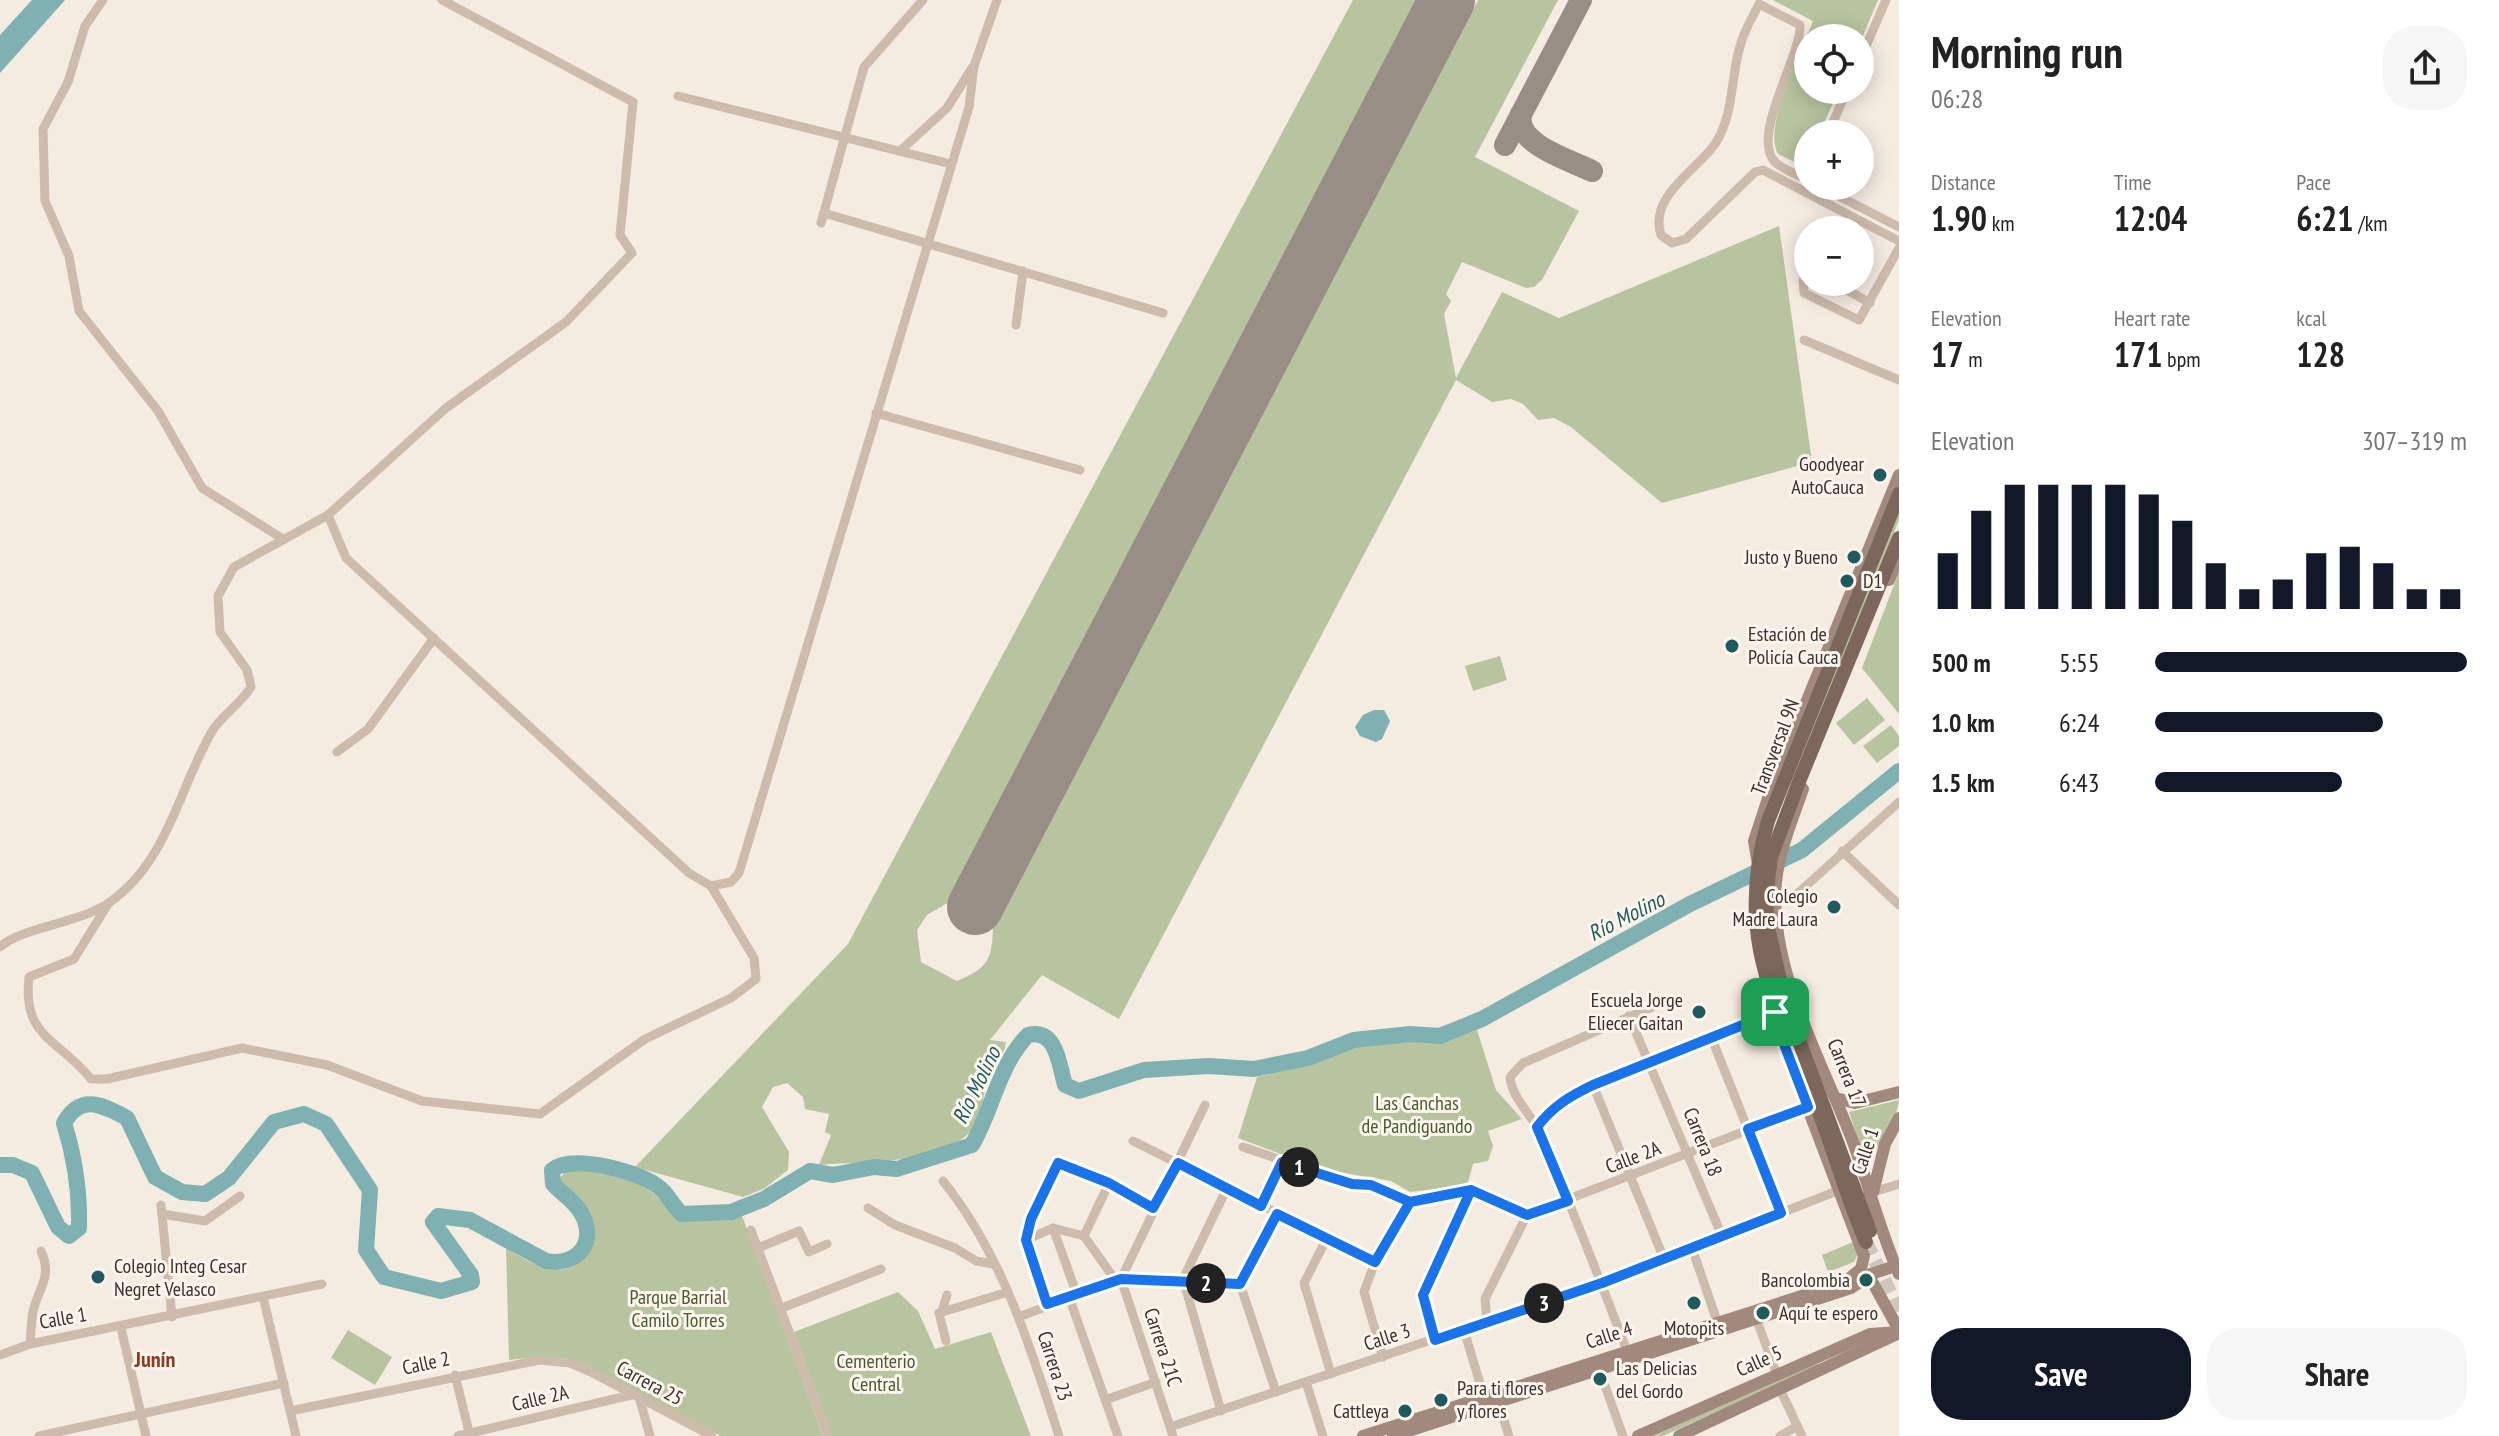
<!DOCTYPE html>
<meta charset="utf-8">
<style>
:root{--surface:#fff;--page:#f6f6f6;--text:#222;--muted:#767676;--accent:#111827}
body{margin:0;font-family:"PT Sans Narrow",sans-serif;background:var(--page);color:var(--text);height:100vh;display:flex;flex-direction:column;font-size:30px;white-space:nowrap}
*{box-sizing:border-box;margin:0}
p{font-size:26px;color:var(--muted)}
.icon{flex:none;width:44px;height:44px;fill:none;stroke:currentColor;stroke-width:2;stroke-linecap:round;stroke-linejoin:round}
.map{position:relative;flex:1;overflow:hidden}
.drawer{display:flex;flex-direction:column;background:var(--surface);width:600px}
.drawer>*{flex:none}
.buttons{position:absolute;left:1794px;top:24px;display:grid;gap:16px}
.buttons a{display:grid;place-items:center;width:80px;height:80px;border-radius:50%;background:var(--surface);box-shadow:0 4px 20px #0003;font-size:40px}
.pin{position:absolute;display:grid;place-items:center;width:68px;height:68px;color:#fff;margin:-34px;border-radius:16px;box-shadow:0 4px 12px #0006}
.km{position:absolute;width:40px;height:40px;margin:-20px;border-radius:50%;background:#222;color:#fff;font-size:22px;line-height:40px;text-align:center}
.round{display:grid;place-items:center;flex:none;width:84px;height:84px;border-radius:32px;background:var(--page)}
.summary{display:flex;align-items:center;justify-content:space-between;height:136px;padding:0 32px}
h1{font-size:44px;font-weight:700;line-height:60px}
.figures{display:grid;grid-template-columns:repeat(3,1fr);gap:12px;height:136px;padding:8px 32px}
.figures div{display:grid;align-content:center}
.figures b{font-size:34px;font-weight:700}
.figures small{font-size:22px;font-weight:400}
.figures p{font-size:22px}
.chart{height:224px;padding:16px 32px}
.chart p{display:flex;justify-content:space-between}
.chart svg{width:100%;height:144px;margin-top:8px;stroke:var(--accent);stroke-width:6}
.button{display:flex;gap:16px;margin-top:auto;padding:16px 32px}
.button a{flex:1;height:92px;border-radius:32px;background:var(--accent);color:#fff;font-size:32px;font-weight:700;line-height:92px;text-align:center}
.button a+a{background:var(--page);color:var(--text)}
ul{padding:0 32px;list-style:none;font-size:26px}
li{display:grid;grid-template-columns:128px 96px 1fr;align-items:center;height:60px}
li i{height:20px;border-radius:10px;background:var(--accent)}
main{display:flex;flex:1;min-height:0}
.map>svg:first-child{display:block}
.green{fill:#b8c4a0}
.water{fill:#7fb0b2}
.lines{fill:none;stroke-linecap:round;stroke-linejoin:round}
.river{stroke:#7fb0b2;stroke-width:16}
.taxiway{stroke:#988e86;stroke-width:22}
.runway{stroke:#988e86;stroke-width:56}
.primary-tunnel{stroke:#cfc6bd;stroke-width:14;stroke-dasharray:14 7;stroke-linecap:butt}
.minor{stroke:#cdbbac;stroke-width:9}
.secondary{stroke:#a18a7d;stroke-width:12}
.primary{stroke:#7d675c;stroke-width:14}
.route-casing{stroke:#fff;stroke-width:16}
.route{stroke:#1a73e8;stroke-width:10}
.poi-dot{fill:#1f5a5e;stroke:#fbf5ee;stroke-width:3}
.labels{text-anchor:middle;stroke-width:6;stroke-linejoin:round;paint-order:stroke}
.poi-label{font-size:20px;fill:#3b302b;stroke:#fbf5ee;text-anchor:end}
.street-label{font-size:20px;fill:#3b302b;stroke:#fbf5ee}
.park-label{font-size:20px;fill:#4a5a2e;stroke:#fbf5ee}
.water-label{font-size:22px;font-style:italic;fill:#1f5a5e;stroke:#fbf5ee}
.neighbourhood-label{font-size:22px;font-weight:bold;fill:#8c3b22;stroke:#fbf5ee}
</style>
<main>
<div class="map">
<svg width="1899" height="1436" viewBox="0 0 1899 1436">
<rect width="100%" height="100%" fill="#f4ebe1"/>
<!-- green -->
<g class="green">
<path d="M1353 0H1422L949 902 927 915 917 930 921 962 957 981C988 968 992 960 993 927L1478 0H1558L1475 157 1579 211 1542 280 1534 287 1526 288 1462 262 1446 294 1451 301 1444 314 1456 378 1502 292 1559 318 1779 226 1812 462 1662 503 1571 427 1554 418 1538 420 1523 404 1511 399 1492 402 1456 380 1119 1019 1042 975 990 1040 1006 1042C1004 1058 991 1072 986 1087 982 1099 983 1112 977 1123 951 1166 862 1161 819 1165L831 1135 825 1132 829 1114 805 1109 803 1097 787 1083 773 1087 762 1107 789 1152 788 1170 765 1188 743 1197 635 1167 848 944Z"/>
<path d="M1773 0H1878L1860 43V38H1808V90H1839L1819 134H1808L1805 167 1778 154C1762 127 1802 49 1813 21Z"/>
<path d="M1899 504V520L1765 852Z"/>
<path d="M1899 572V714L1862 668Z"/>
<path d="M1500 656 1507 680 1473 691 1465 666Z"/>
<path d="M1867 698 1885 720 1854 745 1836 723Z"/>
<path d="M1891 725 1899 736V746L1877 763 1863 746Z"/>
<path d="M1477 1030 1496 1090 1522 1119 1488 1131 1493 1146 1488 1161 1473 1164 1467 1185 1410 1192 1391 1181 1320 1169 1238 1138 1257 1077 1297 1068 1354 1046 1404 1041 1441 1043Z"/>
<path d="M1899 1100C1899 1113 1876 1155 1865 1161L1849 1112Z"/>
<path d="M580 1170C634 1178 640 1178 678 1217L741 1213 823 1436H721L581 1363C557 1354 535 1357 509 1360L506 1248C531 1263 559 1283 584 1258 592 1249 595 1235 592 1223 587 1204 567 1196 559 1179L565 1172Z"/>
<path d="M1853 1242 1858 1254 1854 1262 1828 1272 1822 1255Z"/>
<path d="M898 1292 918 1311 935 1349 991 1332 1031 1436H832L794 1332Z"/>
<path d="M348 1330 392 1357 375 1385 331 1358Z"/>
<path d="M1817 1362 1818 1366 1663 1436H1654Z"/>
</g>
<!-- water -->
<g class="water">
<path d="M32 0H65L0 73V35Z"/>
<path d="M1374 710H1384L1390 721 1382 739 1376 742 1360 736 1355 727 1363 715Z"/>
</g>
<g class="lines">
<!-- river -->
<path class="river" d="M0 1165H13L32 1173 58 1227 69 1236 79 1228C80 1190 75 1158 64 1123 81 1093 102 1105 127 1118L155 1177 182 1192 205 1194 229 1178 274 1122 304 1114 326 1124 370 1190 366 1250 384 1277 441 1291 472 1282 471 1275 433 1222 438 1216 470 1220 546 1261C578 1267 599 1241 580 1211 573 1200 561 1193 553 1184L552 1170C572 1153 643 1172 661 1189 670 1197 673 1207 682 1214L731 1212 764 1199 810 1171 833 1175 874 1167 897 1169 972 1145C993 1109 998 1066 1028 1035 1057 1028 1059 1065 1065 1085L1079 1091 1144 1070 1209 1066 1254 1069 1308 1058 1354 1040 1410 1034 1440 1036 1482 1019 1690 904 1802 850 1899 771"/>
<!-- taxiway -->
<g class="taxiway">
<path d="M1521 114C1514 144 1570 160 1592 171"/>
<path d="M1505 145 1581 0"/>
</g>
<!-- runway -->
<path class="runway" d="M975 907 1447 0"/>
<!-- primary-tunnel -->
<path class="primary-tunnel" d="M1866 1242 1899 1311"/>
<!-- minor -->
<g class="minor">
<path d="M103 0 85 26 68 82 43 129 45 201 69 256 79 311 158 411 202 488 283 539"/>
<path d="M1860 60 1886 0"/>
<path d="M678 96 951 164"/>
<path d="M1828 134 1847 90"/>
<path d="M900 151 947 108 972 68"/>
<path d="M1808 180C1798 175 1783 170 1775 162 1750 136 1801 57 1800 25L1759 4C1753 16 1745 29 1741 43 1730 76 1735 113 1715 144 1697 170 1648 197 1661 235L1672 243 1686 239 1755 172 1763 170 1899 241"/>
<path d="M1819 186 1899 227"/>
<path d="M824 213 1163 313"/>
<path d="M821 223 864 67 923 0"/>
<path d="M1808 274 1803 280 1804 293 1859 320 1899 248"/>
<path d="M1833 282 1870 303"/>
<path d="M1016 325 1023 271"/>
<path d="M1804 340 1899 380"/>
<path d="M876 413 1080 470"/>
<path d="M337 752 368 729 434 638"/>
<path d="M1842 851 1899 905"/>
<path d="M711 886 731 882 739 873 969 107 974 66 997 0"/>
<path d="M1776 897 1797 894 1899 802"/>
<path d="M108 904 74 959 29 977C22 1038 58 1038 91 1079H107L242 1048 327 1065 422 1101 540 1114 645 1039 731 998 756 979 754 958 711 886 689 873 346 558 328 515"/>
<path d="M0 947C20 928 79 923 107 904 167 864 178 791 211 733 221 715 241 704 251 687L247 670 220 632 218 596 234 567 328 515 446 408 566 322 632 253 620 235 633 102 442 0"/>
<path d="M1629 1016 1722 1236"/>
<path d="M1712 1039 1781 1213"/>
<path d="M1593 1085 1664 1259"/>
<path d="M1537 1127 1565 1098 1593 1085 1775 1012"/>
<path d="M1133 1141 1375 1262"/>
<path d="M1243 1147 1352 1184 1371 1185 1410 1202"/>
<path d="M943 1181C1003 1256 1030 1346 1059 1436"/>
<path d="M1471 1190 1527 1215 1808 1107"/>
<path d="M1873 1192 1899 1184"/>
<path d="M1410 1202 1471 1190"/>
<path d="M161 1205 172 1317"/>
<path d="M1261 1206 1282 1162"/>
<path d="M868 1208 895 1225 955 1248 976 1261 994 1264"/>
<path d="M162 1214 205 1221 240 1196"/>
<path d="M1053 1228 1077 1295"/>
<path d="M751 1230 828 1436"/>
<path d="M1084 1236 1109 1183"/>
<path d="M1327 1238 1304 1283 1331 1374"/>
<path d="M1026 1240 1053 1228 1084 1236 1116 1281"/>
<path d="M758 1248 799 1231 809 1252 827 1244"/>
<path d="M1692 1248 1717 1321"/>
<path d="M263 1297 296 1436"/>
<path d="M1069 1297 1118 1436"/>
<path d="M1047 1304 1026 1240 1031 1219 1058 1163 1109 1183 1153 1208"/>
<path d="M782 1308 881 1269"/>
<path d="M942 1311 947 1295"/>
<path d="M1021 1316 1121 1279 1240 1284"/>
<path d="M1756 1318 1777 1375"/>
<path d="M1487 1322 1485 1299 1527 1215"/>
<path d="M121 1328 146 1436"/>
<path d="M1464 1330 1484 1397"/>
<path d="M1435 1340 1423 1295 1471 1190"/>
<path d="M946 1341 939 1313 1008 1292"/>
<path d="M30 1344C31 1333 31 1322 33 1312 38 1288 53 1277 41 1251"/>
<path d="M1627 1351C1599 1277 1570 1203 1539 1131 1530 1113 1512 1098 1510 1077L1523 1063 1652 1007"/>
<path d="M0 1355 30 1344 322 1284"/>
<path d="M1383 1357 1364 1292 1375 1262 1410 1202"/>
<path d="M1599 1369 1623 1436"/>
<path d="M455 1375 470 1436"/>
<path d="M1306 1382 1323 1436"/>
<path d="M1780 1389 1802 1436"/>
<path d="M1276 1392 1240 1284 1277 1214"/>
<path d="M640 1400 650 1436"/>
<path d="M1105 1400 1156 1382"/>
<path d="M1498 1402 1509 1436"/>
<path d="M290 1411 540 1360 570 1363 591 1372 712 1436"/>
<path d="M1221 1411 1183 1279 1227 1188"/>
<path d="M1170 1427 1602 1283 1837 1191"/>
<path d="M39 1436 284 1383"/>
<path d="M458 1436 631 1395"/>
<path d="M1173 1436 1121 1279 1205 1105"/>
<path d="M1780 1436 1796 1427"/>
</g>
<!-- secondary -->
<g class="secondary">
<path d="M1889 580 1899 557"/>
<path d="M1803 789C1793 818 1779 851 1776 882 1768 968 1823 1063 1853 1142 1869 1186 1880 1231 1899 1274"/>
<path d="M1757 859 1754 841 1772 786 1899 475"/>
<path d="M1783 1043 1864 1256 1861 1269 1851 1277"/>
<path d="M1836 1098 1855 1103 1899 1092"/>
<path d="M1869 1195 1873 1192 1885 1144 1899 1118"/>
<path d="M1869 1276 1899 1330"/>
<path d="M1363 1436 1899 1265"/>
<path d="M1393 1436 1851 1288 1866 1278"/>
<path d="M1638 1436 1870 1334 1899 1332"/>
<path d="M1679 1436 1897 1334"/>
</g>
<!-- primary -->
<g class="primary">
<path d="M1870 1231 1786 1005 1768 928 1766 898 1771 857 1800 779 1899 538"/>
<path d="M1866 1242C1848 1201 1836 1157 1820 1115 1778 1007 1733 941 1768 821L1899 494"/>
</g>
</g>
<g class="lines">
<!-- route casing -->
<g class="route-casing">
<path id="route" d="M1775 1012 1593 1085C1570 1096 1553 1106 1537 1127L1568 1201 1527 1215 1471 1190 1410 1202 1371 1185 1352 1184 1282 1162 1261 1206 1178 1163 1153 1208 1109 1183 1058 1163 1031 1219 1026 1240 1047 1304 1121 1279 1240 1284 1277 1214 1375 1262 1410 1202 1471 1190 1423 1295 1435 1340 1602 1283 1781 1213 1748 1129 1808 1107 1774 1018 1775 1012"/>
</g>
<!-- route -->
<use href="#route" class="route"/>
</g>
<!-- markers -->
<g class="poi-dot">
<circle cx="1880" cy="475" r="8"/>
<circle cx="1854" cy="557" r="8"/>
<circle cx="1847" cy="581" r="8"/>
<circle cx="1732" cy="646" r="8"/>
<circle cx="1834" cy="907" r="8"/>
<circle cx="1699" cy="1012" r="8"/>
<circle cx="98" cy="1277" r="8"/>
<circle cx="1866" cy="1280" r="8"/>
<circle cx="1694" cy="1303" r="8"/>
<circle cx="1763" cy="1313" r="8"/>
<circle cx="1600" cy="1379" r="8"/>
<circle cx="1441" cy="1400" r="8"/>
<circle cx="1405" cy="1411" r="8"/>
</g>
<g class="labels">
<!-- poi labels -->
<g class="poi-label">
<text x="1864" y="471">Goodyear<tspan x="1864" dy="23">AutoCauca</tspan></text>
<text x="1838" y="564">Justo y Bueno</text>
<text x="1863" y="588" text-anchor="start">D1</text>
<text x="1748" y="641" text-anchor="start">Estación de<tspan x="1748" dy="23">Policía Cauca</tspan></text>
<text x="1818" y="903">Colegio<tspan x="1818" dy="23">Madre Laura</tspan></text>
<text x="1683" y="1007">Escuela Jorge<tspan x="1683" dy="23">Eliecer Gaitan</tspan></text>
<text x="114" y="1273" text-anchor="start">Colegio Integ Cesar<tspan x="114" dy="23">Negret Velasco</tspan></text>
<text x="1850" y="1287">Bancolombia</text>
<text x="1779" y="1320" text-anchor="start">Aquí te espero</text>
<text x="1694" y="1335" text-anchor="middle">Motopits</text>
<text x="1616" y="1375" text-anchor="start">Las Delicias<tspan x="1616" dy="23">del Gordo</tspan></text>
<text x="1457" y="1395" text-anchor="start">Para ti flores<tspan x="1457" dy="23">y flores</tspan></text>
<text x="1389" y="1418">Cattleya</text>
</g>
<!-- street labels -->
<g class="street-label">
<text transform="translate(1775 747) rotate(-69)" y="7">Transversal 9N</text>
<text transform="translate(1847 1073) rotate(68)" y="7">Carrera 17</text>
<text transform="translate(1703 1142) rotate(68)" y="7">Carrera 18</text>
<text transform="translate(1865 1151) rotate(-72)" y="7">Calle 1</text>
<text transform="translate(1633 1157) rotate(-21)" y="7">Calle 2A</text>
<text transform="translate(63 1318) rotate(-10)" y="7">Calle 1</text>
<text transform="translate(1609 1335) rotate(-18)" y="7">Calle 4</text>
<text transform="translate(1387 1337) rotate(-18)" y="7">Calle 3</text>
<text transform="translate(1163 1347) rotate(72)" y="7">Carrera 21C</text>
<text transform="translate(1759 1361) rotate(-24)" y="7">Calle 5</text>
<text transform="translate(426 1363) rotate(-12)" y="7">Calle 2</text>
<text transform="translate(1055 1366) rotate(72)" y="7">Carrera 23</text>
<text transform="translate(650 1383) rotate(28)" y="7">Carrera 25</text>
<text transform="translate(540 1398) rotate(-13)" y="7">Calle 2A</text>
</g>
<!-- park labels -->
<g class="park-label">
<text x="1417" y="1110">Las Canchas<tspan x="1417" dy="23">de Pandiguando</tspan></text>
<text x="678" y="1304">Parque Barrial<tspan x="678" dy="23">Camilo Torres</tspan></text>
<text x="876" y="1368">Cementerio<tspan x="876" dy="23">Central</tspan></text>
</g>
<!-- water labels -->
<g class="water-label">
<text transform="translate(1626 916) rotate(-27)" y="8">Río Molino</text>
<text transform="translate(976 1085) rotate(-64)" y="8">Río Molino</text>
</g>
<!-- neighbourhood labels -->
<g class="neighbourhood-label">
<text x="155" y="1367">Junín</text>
</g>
</g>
</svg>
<div class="buttons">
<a><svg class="icon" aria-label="locate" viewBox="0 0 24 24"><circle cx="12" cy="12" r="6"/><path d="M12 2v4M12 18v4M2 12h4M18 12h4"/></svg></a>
<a>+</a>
<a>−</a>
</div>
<div class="pin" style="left:1775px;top:1012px;background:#1e9e55"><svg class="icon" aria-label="arrive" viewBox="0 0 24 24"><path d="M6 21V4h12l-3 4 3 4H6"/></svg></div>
<b class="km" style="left:1299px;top:1167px">1</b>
<b class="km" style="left:1206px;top:1283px">2</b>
<b class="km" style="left:1544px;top:1303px">3</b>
</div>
<section class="drawer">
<div class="summary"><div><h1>Morning run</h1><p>06:28</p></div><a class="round"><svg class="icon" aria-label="share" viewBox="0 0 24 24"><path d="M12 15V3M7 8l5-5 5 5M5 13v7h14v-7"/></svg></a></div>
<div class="figures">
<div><p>Distance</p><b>1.90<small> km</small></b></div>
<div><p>Time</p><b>12:04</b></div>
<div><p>Pace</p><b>6:21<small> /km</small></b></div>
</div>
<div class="figures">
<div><p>Elevation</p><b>17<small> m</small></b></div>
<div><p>Heart rate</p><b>171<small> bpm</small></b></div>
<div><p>kcal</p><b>128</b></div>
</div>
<div class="chart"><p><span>Elevation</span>307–319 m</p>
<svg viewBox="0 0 160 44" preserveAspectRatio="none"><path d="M5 44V27M15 44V14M25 44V6M35 44V6M45 44V6M55 44V6M65 44V9M75 44V17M85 44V30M95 44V38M105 44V35M115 44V27M125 44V25M135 44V30M145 44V38M155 44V38"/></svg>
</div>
<ul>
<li><b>500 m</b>5:55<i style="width:100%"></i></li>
<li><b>1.0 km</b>6:24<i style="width:73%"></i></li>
<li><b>1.5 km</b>6:43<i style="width:60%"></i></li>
</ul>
<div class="button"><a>Save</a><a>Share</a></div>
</section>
</main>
